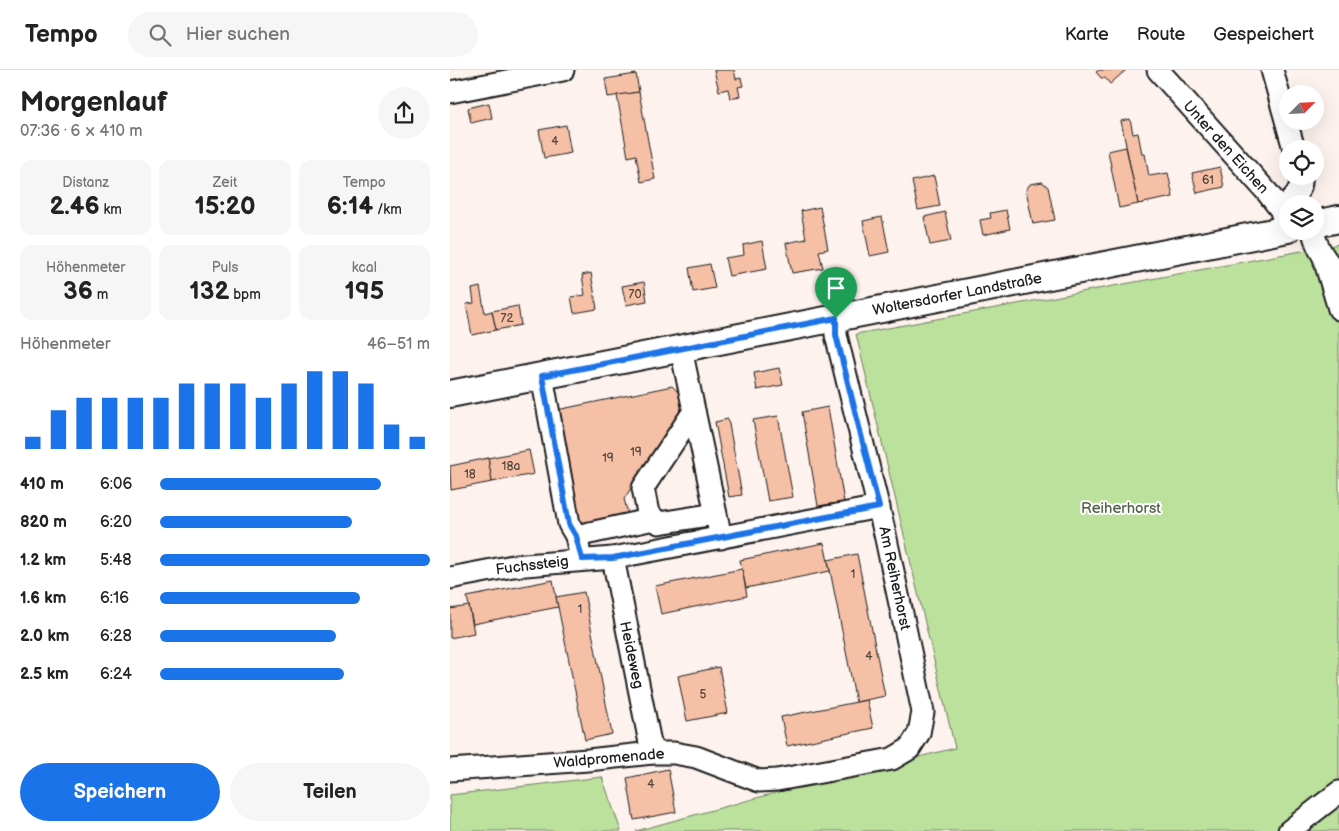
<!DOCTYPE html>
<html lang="de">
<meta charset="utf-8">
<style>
:root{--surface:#fff;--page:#f6f6f6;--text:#222;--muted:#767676;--line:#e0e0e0;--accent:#1a73e8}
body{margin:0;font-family:"Balsamiq Sans",sans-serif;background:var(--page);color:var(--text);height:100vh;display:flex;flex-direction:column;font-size:19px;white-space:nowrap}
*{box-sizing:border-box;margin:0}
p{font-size:16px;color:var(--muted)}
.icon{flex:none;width:28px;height:28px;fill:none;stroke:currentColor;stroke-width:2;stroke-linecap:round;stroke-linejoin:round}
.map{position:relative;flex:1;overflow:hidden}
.sheet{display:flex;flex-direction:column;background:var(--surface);width:450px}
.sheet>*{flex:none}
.needle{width:32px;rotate:66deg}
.controls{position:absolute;left:829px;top:15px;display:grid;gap:10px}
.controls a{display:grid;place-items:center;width:45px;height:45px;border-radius:50%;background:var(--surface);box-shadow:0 5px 20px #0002;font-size:25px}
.pin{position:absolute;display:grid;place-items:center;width:42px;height:42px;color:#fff;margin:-51px -21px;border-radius:50% 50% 50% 0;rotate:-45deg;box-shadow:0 0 5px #0007}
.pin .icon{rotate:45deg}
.round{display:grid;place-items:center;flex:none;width:52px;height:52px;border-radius:26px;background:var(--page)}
.overview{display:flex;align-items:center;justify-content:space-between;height:85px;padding:0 20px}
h1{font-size:28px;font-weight:600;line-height:38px}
.stats{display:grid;grid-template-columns:repeat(3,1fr);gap:8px;height:85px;padding:5px 20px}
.stats div{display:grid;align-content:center;border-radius:12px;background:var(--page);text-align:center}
.stats b{font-size:25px;font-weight:600}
.stats small{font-size:14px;font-weight:400}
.stats p{font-size:14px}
.chart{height:140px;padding:10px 20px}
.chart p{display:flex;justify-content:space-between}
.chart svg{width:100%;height:90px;margin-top:5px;stroke:var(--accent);stroke-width:6}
.button{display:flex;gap:10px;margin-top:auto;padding:10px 20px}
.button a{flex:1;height:58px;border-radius:30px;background:var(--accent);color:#fff;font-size:20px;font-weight:600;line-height:58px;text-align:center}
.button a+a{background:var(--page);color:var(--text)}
ul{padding:0 20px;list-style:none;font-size:16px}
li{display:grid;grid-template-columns:80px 60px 1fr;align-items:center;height:38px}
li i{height:12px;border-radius:6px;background:var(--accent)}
header{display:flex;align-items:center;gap:30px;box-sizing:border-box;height:70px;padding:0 25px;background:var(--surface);border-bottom:1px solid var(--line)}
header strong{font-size:24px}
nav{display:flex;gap:28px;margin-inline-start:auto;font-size:18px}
.search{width:350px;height:45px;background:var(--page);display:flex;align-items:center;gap:12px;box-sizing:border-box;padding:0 18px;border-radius:28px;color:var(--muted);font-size:19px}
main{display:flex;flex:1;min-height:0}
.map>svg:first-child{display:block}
.green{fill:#bbe19d;stroke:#6c7e5c}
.building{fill:#f5c0a6;stroke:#1c1c1c}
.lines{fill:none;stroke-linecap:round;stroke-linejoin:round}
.minor-casing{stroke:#1c1c1c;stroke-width:25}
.major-casing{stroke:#1c1c1c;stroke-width:30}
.minor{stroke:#fff;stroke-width:21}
.major{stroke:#fff;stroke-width:26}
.route-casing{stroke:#fff;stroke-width:10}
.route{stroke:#1a73e8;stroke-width:6}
.labels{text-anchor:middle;stroke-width:4;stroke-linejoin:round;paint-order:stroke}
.number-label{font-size:12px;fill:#52453e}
.street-label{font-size:15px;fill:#1c1c1c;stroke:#fff}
.park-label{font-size:15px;fill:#546149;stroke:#fff}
</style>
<header>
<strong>Tempo</strong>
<div class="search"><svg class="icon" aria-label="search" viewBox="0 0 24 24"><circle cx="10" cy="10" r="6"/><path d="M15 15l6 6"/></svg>Hier suchen</div>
<nav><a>Karte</a><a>Route</a><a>Gespeichert</a></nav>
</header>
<main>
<section class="sheet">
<div class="overview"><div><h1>Morgenlauf</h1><p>07:36 · 6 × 410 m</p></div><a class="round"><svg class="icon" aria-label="share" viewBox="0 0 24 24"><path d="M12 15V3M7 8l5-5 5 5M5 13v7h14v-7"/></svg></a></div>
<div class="stats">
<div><p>Distanz</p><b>2.46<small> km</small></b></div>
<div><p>Zeit</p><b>15:20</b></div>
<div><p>Tempo</p><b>6:14<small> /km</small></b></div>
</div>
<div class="stats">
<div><p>Höhenmeter</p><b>36<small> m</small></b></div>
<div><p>Puls</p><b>132<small> bpm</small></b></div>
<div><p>kcal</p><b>195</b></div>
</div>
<div class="chart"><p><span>Höhenmeter</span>46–51 m</p>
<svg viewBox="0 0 160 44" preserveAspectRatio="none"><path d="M5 44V38M15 44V25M25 44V19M35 44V19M45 44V19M55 44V19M65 44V12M75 44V12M85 44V12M95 44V19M105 44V12M115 44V6M125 44V6M135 44V12M145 44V32M155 44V38"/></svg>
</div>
<ul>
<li><b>410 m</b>6:06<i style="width:82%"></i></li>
<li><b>820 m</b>6:20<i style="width:71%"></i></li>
<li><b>1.2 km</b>5:48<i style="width:100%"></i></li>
<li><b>1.6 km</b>6:16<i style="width:74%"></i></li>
<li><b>2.0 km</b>6:28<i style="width:65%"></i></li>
<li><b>2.5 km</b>6:24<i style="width:68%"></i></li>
</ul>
<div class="button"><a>Speichern</a><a>Teilen</a></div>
</section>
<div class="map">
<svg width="889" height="761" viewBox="0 0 889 761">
<rect width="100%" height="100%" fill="#fdf2ed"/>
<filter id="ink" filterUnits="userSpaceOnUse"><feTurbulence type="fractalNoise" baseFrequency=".02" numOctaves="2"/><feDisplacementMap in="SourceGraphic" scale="10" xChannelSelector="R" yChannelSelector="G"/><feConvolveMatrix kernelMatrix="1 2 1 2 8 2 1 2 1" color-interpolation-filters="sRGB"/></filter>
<g filter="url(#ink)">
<!-- green -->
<g class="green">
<path d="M889 174V761H186L332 721 505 678 406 264Z"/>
<path d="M152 707 171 761H0V725Z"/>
</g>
<!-- building -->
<g class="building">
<path d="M264 0H284L286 9 291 8 293 16 288 17 290 26 280 28 278 19 269 21Z"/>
<path d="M649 0H676L660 14 655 8H651L646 2Z"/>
<path d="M186 4 189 22 158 27 155 9Z"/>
<path d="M189 22 205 109 191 112 186 85 178 87 167 25Z"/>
<path d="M39 33 42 48 21 53 18 38Z"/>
<path d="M680 49 683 64 688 63 692 84H695L699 106 718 103 723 127 688 134 671 51Z"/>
<path d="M116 55 121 83 94 88 89 60Z"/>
<path d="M676 77 688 134 669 138 658 81Z"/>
<path d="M770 97 774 117 747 123 742 103Z"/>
<path d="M484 106 490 136 468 140 462 111Z"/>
<path d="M592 112 598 117 605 150 583 154 576 120 580 114Z"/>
<path d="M370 137 378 179 369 181 373 198 342 203 336 173 356 169 351 141Z"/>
<path d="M556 140 560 159 533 165 530 150 541 148 540 143Z"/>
<path d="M495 142 501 171 480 175 474 147Z"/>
<path d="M432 147 439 182 420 186 413 151Z"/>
<path d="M312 171 317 199 279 206 275 188 294 185 293 175Z"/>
<path d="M260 194 265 218 243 222 239 198Z"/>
<path d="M141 203 147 239 124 243 121 227 135 225 132 205Z"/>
<path d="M194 212 197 231 176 235 172 216Z"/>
<path d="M30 217 35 243 42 241 46 260 22 265 16 234 24 233 22 219Z"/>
<path d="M68 236 71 255 46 260 42 241Z"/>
<path d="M329 298 333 315 307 320 304 303Z"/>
<path d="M222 316 234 328 233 337 174 429 178 444 128 456 107 340Z"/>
<path d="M378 337 394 432 368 436 352 342Z"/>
<path d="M328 346 343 427 318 431 303 350Z"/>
<path d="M278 349 292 425 279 427 265 352Z"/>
<path d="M79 380 84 404 42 412 38 388Z"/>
<path d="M38 388 42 412 1 420 0 396Z"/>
<path d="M374 473 380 501 296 518 290 490Z"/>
<path d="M407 484 435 626 406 632 378 490Z"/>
<path d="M292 499 297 526 211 544 205 516Z"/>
<path d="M103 510 108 537 23 554 17 527Z"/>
<path d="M134 522 162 664 135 670 106 527Z"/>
<path d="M19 536 24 563 0 568V539Z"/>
<path d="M269 597 278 643 237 651 228 606Z"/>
<path d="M417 630 423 658 337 676 331 647Z"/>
<path d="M218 699 226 742 184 750 177 708Z"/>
</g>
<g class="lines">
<!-- minor casing -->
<g class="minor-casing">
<g id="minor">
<path d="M708 0 817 122 831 140 835 159"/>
<path d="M822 0 844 79"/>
<path d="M0 22 113 0"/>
<path d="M831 140C841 130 853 122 851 106"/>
<path d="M863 161C867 180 877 192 889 206"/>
<path d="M875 192 889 239"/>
<path d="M231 279 271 468"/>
<path d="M92 306 119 454 126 466"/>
<path d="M244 341 193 418 198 443 209 453 265 444"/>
<path d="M129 479 126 466 204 449"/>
<path d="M163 488 202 683"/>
<path d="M0 508 63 496 163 488 429 437"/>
<path d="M0 700 138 690 202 683H224L246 687 309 711 327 710 442 689 459 679 469 663 473 642 435 464 386 265V248"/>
<path d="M839 761 889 722"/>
</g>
</g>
<!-- major casing -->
<g class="major-casing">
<g id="major">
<path d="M865 154 889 149"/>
<path d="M0 324 838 159"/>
</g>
</g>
<!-- minor -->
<use href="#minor" class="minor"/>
<!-- major -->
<use href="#major" class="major"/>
</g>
</g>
<g class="lines" filter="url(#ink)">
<!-- route casing -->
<g class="route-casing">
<path id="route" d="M386 248V265L429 437 163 488 132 489 126 466 119 454 92 306Z"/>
</g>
<!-- route -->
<use href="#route" class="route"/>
</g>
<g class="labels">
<!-- number labels -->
<g class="number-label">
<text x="105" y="75">4</text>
<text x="758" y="114">61</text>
<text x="185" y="228">70</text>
<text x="57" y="252">72</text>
<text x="186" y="386">19</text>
<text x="158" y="392">19</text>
<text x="61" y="400">18a</text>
<text x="20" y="408">18</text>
<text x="403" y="508">1</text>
<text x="130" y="543">1</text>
<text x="419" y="590">4</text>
<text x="253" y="628">5</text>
<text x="201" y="718">4</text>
</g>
<!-- street labels -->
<g class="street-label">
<text transform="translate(776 77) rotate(48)" y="5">Unter den Eichen</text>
<text transform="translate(507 224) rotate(-11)" y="5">Woltersdorfer Landstraße</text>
<text transform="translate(82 495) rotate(-7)" y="5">Fuchssteig</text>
<text transform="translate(445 508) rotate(78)" y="5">Am Reiherhorst</text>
<text transform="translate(182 585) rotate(78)" y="5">Heideweg</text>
<text transform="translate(159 688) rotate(-5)" y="5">Waldpromenade</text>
</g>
<!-- park labels -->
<g class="park-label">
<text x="671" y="443">Reiherhorst</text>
</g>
</g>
</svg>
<div class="controls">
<a><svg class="needle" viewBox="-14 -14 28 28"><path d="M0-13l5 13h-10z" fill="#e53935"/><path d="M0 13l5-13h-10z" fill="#767676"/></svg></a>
<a><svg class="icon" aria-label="locate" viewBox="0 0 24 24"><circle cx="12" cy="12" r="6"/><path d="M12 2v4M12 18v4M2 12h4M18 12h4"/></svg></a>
<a><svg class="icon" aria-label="layers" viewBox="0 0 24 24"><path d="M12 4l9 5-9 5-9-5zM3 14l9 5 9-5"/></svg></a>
</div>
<div class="pin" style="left:386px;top:248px;background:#1e9e55"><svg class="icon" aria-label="arrive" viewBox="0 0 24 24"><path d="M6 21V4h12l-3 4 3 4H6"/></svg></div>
</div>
</main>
